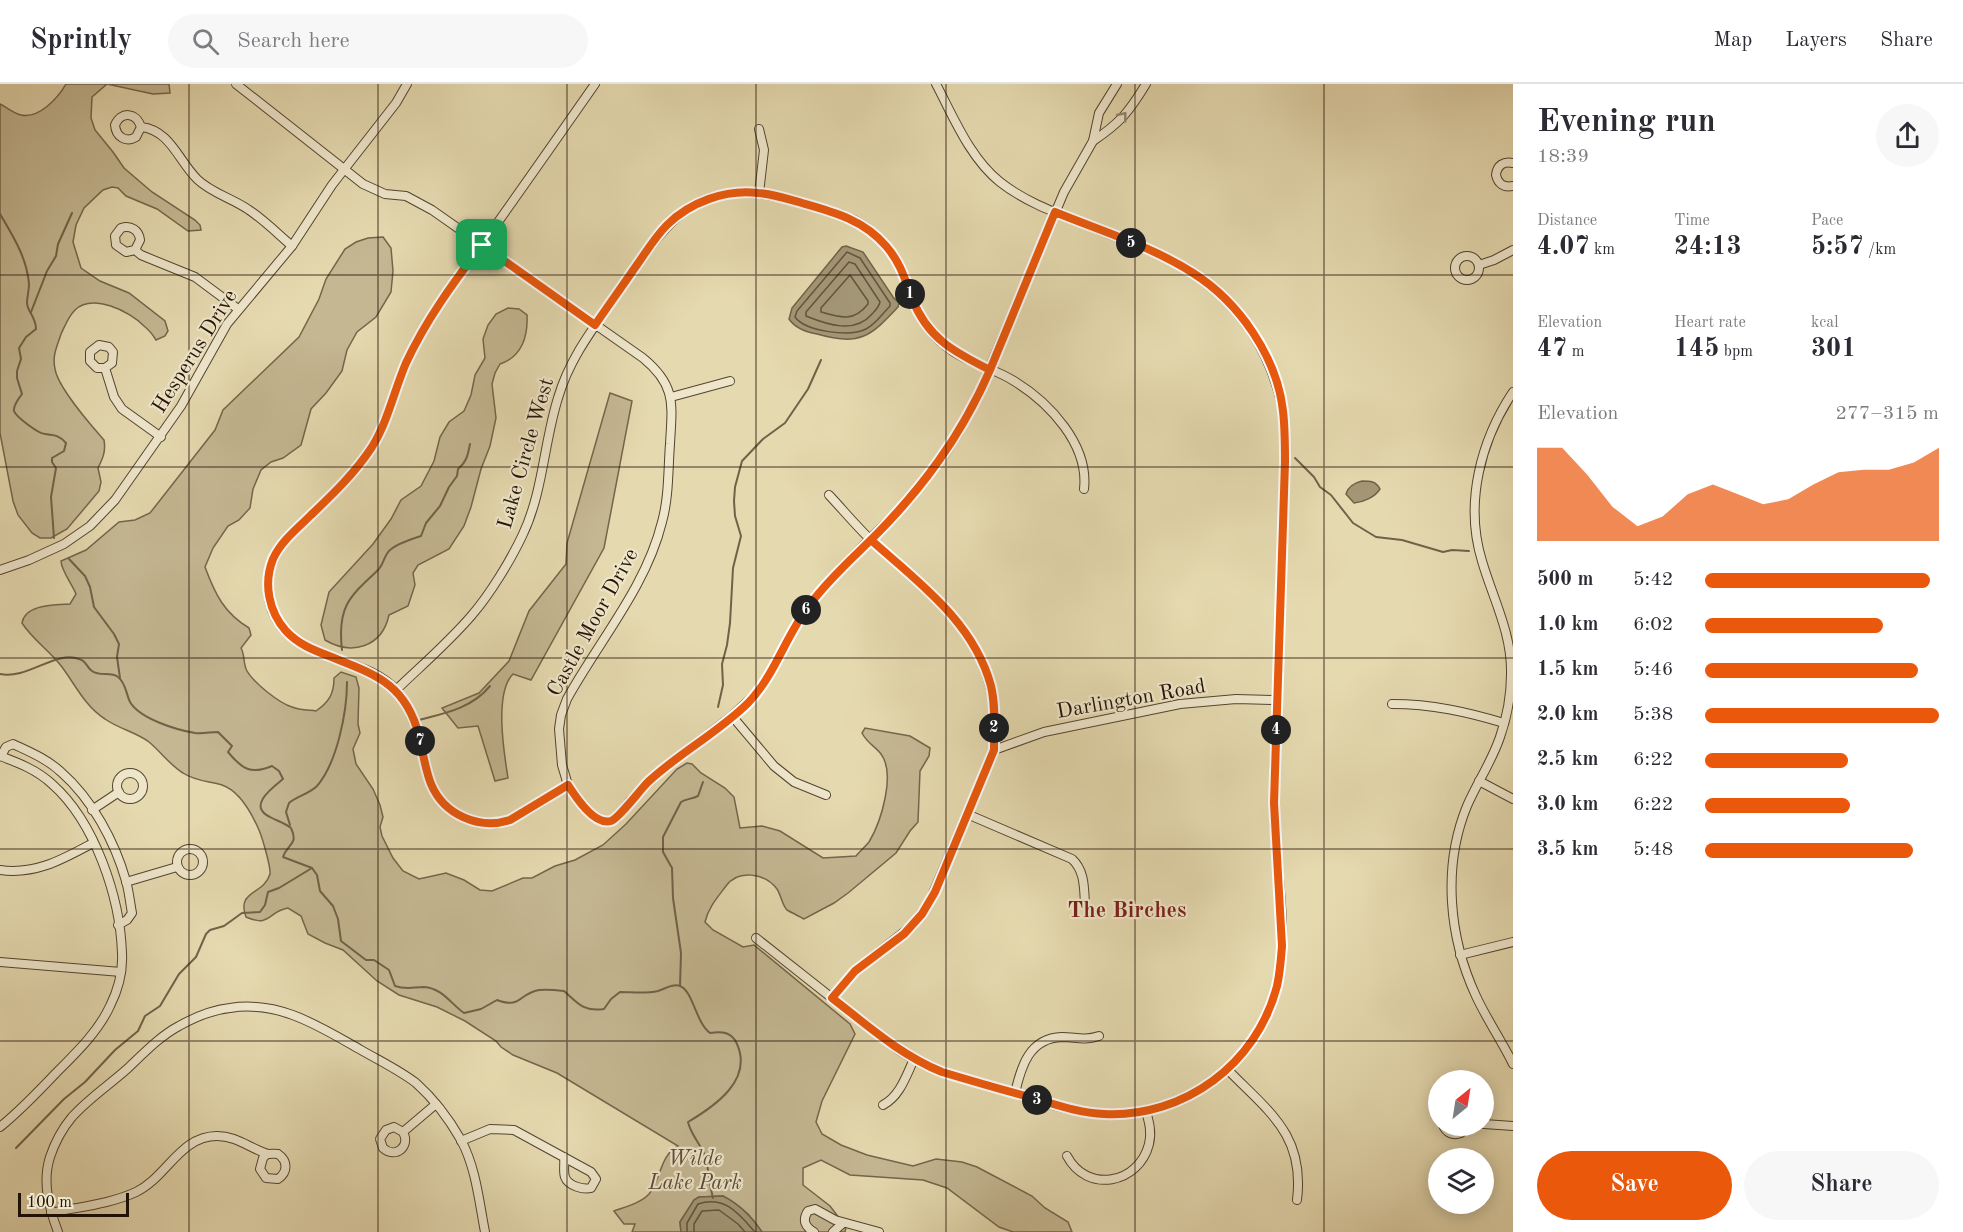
<!DOCTYPE html>
<meta charset="utf-8">
<style>
:root{--surface:#fff;--page:#f7f7f7;--text:#2b2b33;--muted:#7c7c81;--line:#e1e1e2;--accent:#ea580c}
body{margin:0;font-family:"Old Standard TT",serif;background:var(--page);color:var(--text);height:100vh;display:flex;flex-direction:column;font-size:22px;white-space:nowrap}
*{box-sizing:border-box;margin:0}
p{font-size:20px;color:var(--muted)}
.icon{flex:none;width:33px;height:33px;fill:none;stroke:currentColor;stroke-width:2;stroke-linecap:round;stroke-linejoin:round}
.map{position:relative;flex:1;overflow:hidden}
.side{display:flex;flex-direction:column;background:var(--surface);width:450px}
.side>*{flex:none}
.needle{width:39px;rotate:30deg}
.tools{position:absolute;left:1428px;top:986px;display:grid;gap:12px}
.tools a{display:grid;place-items:center;width:66px;height:66px;border-radius:50%;background:var(--surface);box-shadow:0 3px 15px #0003;font-size:30px}
.scale{position:absolute;left:18px;bottom:15px;width:111px;box-sizing:border-box;padding-left:6px;border:3px solid #231304;border-top:0;font-size:16px;line-height:21px;white-space:nowrap;color:#231304;-webkit-text-stroke:4px #eee6cb;paint-order:stroke}
.pin{position:absolute;display:grid;place-items:center;width:51px;height:51px;color:#fff;margin:-26px;border-radius:12px;box-shadow:0 3px 9px #0006}
.km{position:absolute;width:30px;height:30px;margin:-15px;border-radius:50%;background:#222;color:#fff;font-size:16px;line-height:30px;text-align:center}
.round{display:grid;place-items:center;flex:none;width:63px;height:63px;border-radius:32px;background:var(--page)}
.summary{display:flex;align-items:center;justify-content:space-between;height:102px;padding:0 24px}
h1{font-size:33px;font-weight:800;line-height:45px}
.metrics{display:grid;grid-template-columns:repeat(3,1fr);gap:9px;height:102px;padding:6px 24px}
.metrics div{display:grid;align-content:center}
.metrics b{font-size:26px;font-weight:800}
.metrics small{font-size:16px;font-weight:400}
.metrics p{font-size:16px}
.chart{height:168px;padding:12px 24px}
.chart p{display:flex;justify-content:space-between}
.chart svg{width:100%;height:108px;margin-top:6px;fill:var(--accent);opacity:.7}
.button{display:flex;gap:12px;margin-top:auto;padding:12px 24px}
.button a{flex:1;height:69px;border-radius:36px;background:var(--accent);color:#fff;font-size:24px;font-weight:800;line-height:69px;text-align:center}
.button a+a{background:var(--page);color:var(--text)}
ul{padding:0 24px;list-style:none;font-size:20px}
li{display:grid;grid-template-columns:96px 72px 1fr;align-items:center;height:45px}
li i{height:15px;border-radius:8px;background:var(--accent)}
header{display:flex;align-items:center;gap:36px;box-sizing:border-box;height:84px;padding:0 30px;background:var(--surface);border-bottom:2px solid var(--line)}
header strong{font-size:28px}
nav{display:flex;gap:33px;margin-inline-start:auto;font-size:21px}
.search{width:420px;height:54px;background:var(--page);display:flex;align-items:center;gap:15px;box-sizing:border-box;padding:0 21px;border-radius:33px;color:var(--muted);font-size:22px}
main{display:flex;flex:1;min-height:0}
.map>svg:first-child{display:block}
.green{fill:#c4b792;stroke:#74654b;stroke-width:1.5}
.water{fill:#a39675;stroke:#706248;stroke-width:1.5}
.lines{fill:none;stroke-linecap:round;stroke-linejoin:round}
.shore{stroke:#63543c;stroke-width:1.5}
.stream{stroke:#706248;stroke-width:2}
.street-casing{stroke:#54442f;stroke-width:10}
.street{stroke:#eee6cb;stroke-width:8}
.oneway{stroke:#938771}
.route-casing{stroke:#fff;stroke-width:12}
.route{stroke:#ea580c;stroke-width:8}
.grid{fill:none;stroke:#231304;stroke-width:1.5;stroke-opacity:0.55}
.labels{text-anchor:middle;stroke-width:4.5;stroke-linejoin:round;paint-order:stroke}
.street-label{font-size:21px;fill:#231304;stroke:#eee6cb}
.park-label{font-size:21px;font-style:italic;fill:#5b4c36;stroke:#eee6cb}
.neighbourhood-label{font-size:22px;font-weight:bold;fill:#7a1f14;stroke:#eee6cb}
</style>
<header>
<strong>Sprintly</strong>
<div class="search"><svg class="icon" aria-label="search" viewBox="0 0 24 24"><circle cx="10" cy="10" r="6"/><path d="M15 15l6 6"/></svg>Search here</div>
<nav><a>Map</a><a>Layers</a><a>Share</a></nav>
</header>
<main>
<div class="map">
<svg width="1513" height="1148" viewBox="0 0 1513 1148">
<rect width="100%" height="100%" fill="#e5d9af"/>
<filter id="stains"><feTurbulence type="fractalNoise" baseFrequency=".00333" numOctaves="4"/><feColorMatrix values="0 0 0 0 .2 0 0 0 0 .09 0 0 0 0 .02 0 0 0 .5 -.17"/></filter>
<radialGradient id="worn" r=".72"><stop offset=".6" stop-color="#630" stop-opacity="0"/><stop offset="1" stop-color="#630" stop-opacity=".3"/></radialGradient>
<!-- green -->
<g class="green">
<path d="M66 0H107L92 13 91 34 95 46 113 68 124 84 152 108 195 136 200 141 201 146 188 147 157 125 126 112 118 104 112 103 103 106 84 124 76 141 73 158 81 184 100 197 129 209 165 237 168 247 165 252 156 256C153 251 149 246 144 242 130 227 92 209 75 226 68 233 65 242 61 250 57 263 52 271 55 285 58 304 91 341 104 356 106 367 103 374 98 384L101 398 99 407 67 445 51 454H40L32 449 18 431 13 417 0 349V20C6 23 14 30 21 31 39 35 58 14 66 0Z"/>
<path d="M107 0H169L170 9 153 10Z"/>
<path d="M383 153 391 164 393 187 391 208 376 233 357 248 347 266 342 287 326 309 311 325 301 361 283 374 271 378 261 386 253 405 250 424 239 436 228 442 213 464 205 483C215 510 224 529 249 544L251 551 241 564C245 571 243 580 247 587 254 599 279 619 292 623 299 626 308 626 316 627 329 618 334 610 334 594L341 588 356 593 359 604 358 640 360 649 353 665 356 680 373 705 380 721 383 733 380 743 382 752 393 774 403 787 419 795 446 789 464 796 480 806 492 807 523 794H532L555 782 575 776 603 761 626 740 677 685 687 679 692 680 701 689 725 704 734 713 740 744 762 742 780 747 823 774 856 772C860 767 865 763 869 758 881 738 896 690 881 670 875 662 867 659 862 649L865 644 910 652 930 664 929 672 920 687 918 738 910 747 896 769 848 809 834 819 804 835C799 832 792 829 787 826 782 821 781 811 777 805 765 789 738 785 726 802 717 814 708 824 705 838L713 846 743 863 754 861 850 940 855 950 822 1017 816 1038 822 1050 841 1061 867 1071 913 1082 936 1075 962 1078 977 1083 1032 1112 1045 1124 1068 1138 1072 1148H1013L999 1143 947 1104 923 1096 850 1091 821 1076 803 1084V1101L830 1122 846 1143 845 1148H762L748 1130 731 1117 723 1112 699 1113 694 1116 680 1138 681 1148H632L635 1140H624L614 1127C625 1123 641 1119 649 1110 661 1095 660 1071 678 1062L557 989 513 971 501 963 496 957 465 937 437 923 399 911 377 897 343 866 325 859 308 850 301 832 288 824C268 827 271 844 246 833 236 806 264 811 270 790 271 783 262 753 259 746 252 730 240 707 222 701 208 697 195 697 183 689 170 681 161 668 149 658 136 648 119 645 105 635 85 622 76 602 62 583 50 567 33 556 22 539 25 520 55 521 70 520L76 510C72 500 61 486 61 477L86 466 119 438 135 436 150 429 215 346 223 326 299 253 319 215 326 195 345 165 356 158 368 154Z"/>
<path d="M508 224 519 225 527 231C528 252 522 273 500 280L495 289 492 300 496 334 490 362 481 385 471 423 464 442 449 465 418 481 413 489 415 501 408 522 389 531C382 563 352 572 325 556L321 541 329 508 373 460 391 435 401 416 421 402 434 377 440 353 449 338 464 327 471 311 475 291 485 274 483 255 488 241 496 230Z"/>
<path d="M610 309 632 317 604 464 531 596 513 590C494 609 504 669 508 694L495 697 478 642 458 644 442 624 479 609 509 577 529 527 566 480 567 459Z"/>
</g>
<!-- water -->
<g class="water">
<path d="M846 162 863 168 893 213 899 219 898 223C870 253 860 262 817 250 806 248 795 244 789 235L792 224 842 163Z"/>
<path d="M1362 397C1370 397 1376 397 1380 405 1375 413 1364 418 1354 419L1346 410C1348 402 1354 399 1362 397Z"/>
<path d="M723 1112C739 1120 752 1133 762 1148H681L680 1138 694 1116 699 1113Z"/>
</g>
<g class="lines">
<!-- shore -->
<g class="shore">
<path d="M847 168 860 174 890 219V222C882 230 876 240 866 245 850 253 806 248 795 233L797 227Z"/>
<path d="M849 178 855 180 880 218C879 223 876 226 872 230 855 250 828 241 806 232V228Z"/>
<path d="M850 191 868 217V220C854 238 841 234 821 228V224Z"/>
<path d="M687 1148V1139L698 1120C725 1111 739 1130 755 1148"/>
<path d="M694 1148V1140L702 1127 719 1126 738 1140 745 1148"/>
</g>
<!-- stream -->
<g class="stream">
<path d="M0 130C13 152 27 174 29 200 29 207 27 213 27 219 27 227 36 233 36 245L26 253 19 264 21 275 17 287V294L22 310C19 314 13 321 14 327 16 333 39 350 45 350 54 351 59 351 66 359L64 367 52 374V378L56 384 51 413 54 454"/>
<path d="M31 228 47 187 56 172 58 160 72 129"/>
<path d="M1295 374 1314 393 1320 403 1331 411 1353 439 1376 453 1402 456 1443 468 1452 466 1469 467"/>
<path d="M69 475 85 492 90 503 94 523 114 550 119 560 117 573 120 594"/>
<path d="M342 566C337 523 349 513 378 486 384 480 384 471 390 466 398 459 412 455 421 452L426 439 440 422 449 403 457 392 458 385C467 378 468 370 470 360"/>
<path d="M0 590C27 596 56 566 79 575 87 577 86 583 92 587 100 593 111 587 118 593 126 599 126 610 130 618 140 635 177 646 195 649 202 650 211 648 218 648L232 662 228 668C242 685 251 691 272 682L279 687 283 695C272 704 247 722 270 733 277 737 285 739 291 744 299 761 287 760 283 773L312 784 317 791 320 807 333 822 338 835 341 857 366 876H374L389 886 395 902C407 906 413 903 424 903 442 904 451 920 464 929L481 925 497 916C521 925 518 910 539 906 547 905 556 906 564 907 578 919 583 928 604 925L611 915 620 908C632 908 645 910 658 907 665 905 673 899 680 902 693 907 696 939 710 949 722 947 732 948 737 960 753 996 715 1022 688 1038 691 1051 700 1059 705 1072 709 1085 709 1100 713 1114"/>
<path d="M718 623 723 601 722 580 727 561 730 539 733 484 741 452 735 432 734 417 735 403 742 377 763 355 785 339 808 305 821 276"/>
<path d="M419 636C446 629 472 624 490 602"/>
<path d="M290 741 286 728 289 719C297 712 309 710 317 702 337 679 347 628 347 598"/>
<path d="M680 902 681 869 673 814 672 784 663 768V753L681 718C686 715 692 715 698 712L703 698"/>
<path d="M16 1064 64 1015 85 998 115 966 138 947 145 932 160 922 179 890 196 873 206 850 210 846 224 842 242 829 260 828 265 821 268 808 279 804 312 784"/>
</g>
<!-- street casing -->
<g class="street-casing">
<g id="street">
<path d="M236 0 363 100 385 110 406 112 432 126 643 274C677 302 672 321 670 360 668 386 669 413 662 438 646 503 599 557 567 615L561 631 559 645 562 681 568 701 585 725 594 733 604 738 611 737 617 734 630 717 661 687 732 632 757 609 765 598 795 542 809 521 842 483 909 416 944 371 958 349 979 309 1064 108 1093 57 1099 29 1117 0"/>
<path d="M141 43 136 53C126 59 116 53 115 41 121 27 136 28 141 43 170 46 178 76 197 95 211 109 232 114 249 126 264 136 278 150 292 162"/>
<path d="M1093 57C1120 39 1129 28 1146 0"/>
<path d="M1513 79C1504 77 1497 81 1496 91 1498 100 1504 104 1513 102"/>
<path d="M759 109 764 66 759 45"/>
<path d="M135 166 126 168 116 161 115 152 121 144C131 141 139 146 140 156L135 166 141 171 195 193 238 225"/>
<circle cx="1467" cy="184" r="12"/>
<path d="M1479 181 1494 176 1513 166"/>
<path d="M105 284H97L90 277V268L99 261 109 263 113 268 112 279 105 284 114 313 122 325 161 353"/>
<path d="M1513 308C1481 356 1464 419 1482 477 1493 515 1512 549 1511 590 1511 611 1507 633 1500 653 1492 677 1477 699 1467 722 1442 783 1449 854 1476 912 1487 936 1502 957 1513 980"/>
<path d="M671 313 730 297"/>
<path d="M829 411C844 427 858 444 873 458 919 500 974 538 990 602 996 622 995 645 994 666L929 819 913 841 855 887 832 914"/>
<path d="M0 486 29 476 64 460 90 442 115 416 181 322 227 240 292 162 332 101 396 19 407 0"/>
<path d="M396 606C421 582 449 558 472 531 490 510 511 476 523 450 543 408 544 358 558 314 570 273 595 242 619 207 668 137 694 90 790 116 811 122 834 126 854 136 874 146 891 164 901 184 906 194 908 205 912 215 920 236 934 255 954 268 973 280 995 285 1014 297 1050 319 1089 361 1084 405"/>
<path d="M1392 620C1432 620 1467 628 1504 639"/>
<path d="M732 632 774 682 794 698 826 711"/>
<path d="M994 666 1044 648 1180 620 1236 615 1277 616"/>
<path d="M0 672C19 679 37 686 52 700 95 738 120 813 122 869 123 887 118 906 110 922 98 948 76 969 56 989 38 1008 20 1027 0 1043"/>
<path d="M1 672 6 663 13 660C30 668 47 675 61 688 92 715 115 758 126 797 129 807 130 819 132 829L127 836 118 841"/>
<circle cx="130" cy="702" r="13"/>
<path d="M1479 697 1513 715"/>
<path d="M568 701C549 713 530 727 509 736 479 748 443 728 431 700 427 690 426 679 423 669 417 647 412 626 397 607 364 569 295 581 272 526 266 510 267 490 274 475 282 455 300 442 315 427 335 408 355 389 370 365 383 346 389 324 397 302 405 279 416 257 429 236 445 209 465 184 483 159 521 106 558 53 595 0"/>
<path d="M92 726 119 708"/>
<path d="M967 730 1072 775C1085 787 1084 804 1085 821"/>
<circle cx="190" cy="778" r="13"/>
<path d="M0 786C36 791 63 775 93 759"/>
<path d="M126 798 177 783"/>
<path d="M756 854C789 880 823 907 856 933 874 947 892 963 912 974 939 990 970 996 1000 1005 1034 1015 1071 1029 1107 1030 1187 1032 1259 978 1277 900 1290 844 1274 778 1274 720 1274 680 1276 639 1278 598 1280 525 1283 451 1285 378 1285 360 1286 340 1282 323 1271 269 1240 220 1194 189 1164 170 1128 158 1094 144 1062 131 1028 120 1000 98 970 74 954 34 936 0"/>
<path d="M1460 871 1513 858"/>
<path d="M0 878 121 888"/>
<path d="M1228 986C1269 1028 1305 1051 1297 1116"/>
<path d="M1015 1009C1021 983 1029 954 1062 953 1076 953 1083 957 1099 952"/>
<path d="M883 1021C900 1012 906 992 914 975"/>
<path d="M1484 1040 1513 1042"/>
<path d="M1443 1041C1446 1049 1453 1052 1461 1049L1467 1041"/>
<path d="M403 1048 394 1043 386 1046 380 1055 383 1064C395 1075 411 1063 403 1048L436 1020"/>
<path d="M461 1057 490 1045 514 1046 591 1088 596 1095 591 1104C584 1106 568 1102 565 1093 563 1088 565 1079 564 1073"/>
<path d="M1067 1072C1087 1110 1139 1100 1149 1060 1152 1048 1149 1038 1146 1027"/>
<path d="M51 1129C78 1123 110 1120 136 1108 167 1093 180 1052 217 1052 236 1052 248 1063 265 1069 269 1071 273 1069 278 1070 288 1077 288 1088 278 1095L266 1094 260 1085 263 1074 267 1070"/>
<path d="M58 1148C49 1124 42 1098 50 1073 55 1058 62 1045 72 1033 88 1015 109 1001 127 985 143 970 160 952 179 942 195 933 212 926 230 924 280 916 320 943 361 966 380 977 399 986 416 999 434 1015 449 1035 461 1056 476 1084 479 1117 485 1148"/>
<path d="M814 1148C805 1143 802 1136 808 1127L815 1125 835 1136 879 1148"/>
<path d="M833 1148 843 1139"/>
</g>
</g>
<!-- street -->
<use href="#street" class="street"/>
</g>
<!-- one-way arrows -->
<defs><path id="oneway-chevron" d="M-2-3.5L2.5 0L-2 3.5" fill="none" stroke-width="1.6" stroke-linecap="round" stroke-linejoin="round" transform="scale(1.5)"/></defs>
<use class="oneway" href="#oneway-chevron" transform="translate(1123 32) rotate(-51)"/>
<g class="lines">
<!-- route casing -->
<g class="route-casing">
<path id="route" d="M482 161 595 241C608 222 621 204 634 185 645 170 654 154 667 141 690 118 726 105 758 109 773 110 788 115 802 119 834 128 864 136 886 162 900 178 905 195 912 214 927 254 954 268 990 286 960 354 923 403 871 456 918 498 974 538 991 602 996 623 994 645 994 666L935 808 922 830 904 850 855 887 832 914C867 941 900 971 942 988 972 997 1003 1006 1033 1014 1057 1021 1080 1029 1104 1030 1184 1034 1257 980 1277 902 1280 889 1281 875 1282 862L1274 719 1285 378C1285 361 1285 344 1283 327 1277 273 1239 218 1193 189 1151 162 1101 147 1055 128L990 286C966 341 934 389 893 433 866 463 835 487 811 519 786 550 776 590 748 619 719 648 679 669 648 698 640 706 618 735 611 737 594 742 575 712 568 701L510 736C479 746 444 731 431 700 425 685 423 668 419 652 406 599 374 590 329 572 313 566 298 560 286 547 269 528 263 500 273 475 281 457 298 444 311 431 333 410 355 389 372 363 388 337 394 307 406 279 426 236 453 199 482 161"/>
</g>
<!-- route -->
<use href="#route" class="route"/>
</g>
<!-- grid -->
<path class="grid" d="M189 0V1148M378 0V1148M567 0V1148M756 0V1148M946 0V1148M1135 0V1148M1324 0V1148M0 191H1513M0 383H1513M0 574H1513M0 765H1513M0 957H1513"/>
<g class="labels">
<!-- street labels -->
<g class="street-label">
<text transform="translate(194 267) rotate(-58)" y="7">Hesperus Drive</text>
<text transform="translate(525 369) rotate(-74)" y="7">Lake Circle West</text>
<text transform="translate(592 538) rotate(-61)" y="7">Castle Moor Drive</text>
<text transform="translate(1131 614) rotate(-10)" y="7">Darlington Road</text>
</g>
<!-- park labels -->
<g class="park-label">
<text x="695" y="1081">Wilde<tspan x="695" dy="24">Lake Park</tspan></text>
</g>
<!-- neighbourhood labels -->
<g class="neighbourhood-label">
<text x="1127" y="833">The Birches</text>
</g>
</g>
<rect width="100%" height="100%" filter="url(#stains)"/>
<rect width="100%" height="100%" fill="url(#worn)"/>
</svg>
<div class="tools">
<a><svg class="needle" viewBox="-14 -14 28 28"><path d="M0-13l5 13h-10z" fill="#e53935"/><path d="M0 13l5-13h-10z" fill="#7c7c81"/></svg></a>
<a><svg class="icon" aria-label="layers" viewBox="0 0 24 24"><path d="M12 4l9 5-9 5-9-5zM3 14l9 5 9-5"/></svg></a>
</div>
<div class="scale">100 m</div>
<div class="pin" style="left:482px;top:161px;background:#1e9e55"><svg class="icon" aria-label="arrive" viewBox="0 0 24 24"><path d="M6 21V4h12l-3 4 3 4H6"/></svg></div>
<b class="km" style="left:910px;top:210px">1</b>
<b class="km" style="left:994px;top:644px">2</b>
<b class="km" style="left:1037px;top:1016px">3</b>
<b class="km" style="left:1276px;top:646px">4</b>
<b class="km" style="left:1131px;top:159px">5</b>
<b class="km" style="left:806px;top:526px">6</b>
<b class="km" style="left:420px;top:657px">7</b>
</div>
<section class="side">
<div class="summary"><div><h1>Evening run</h1><p>18:39</p></div><a class="round"><svg class="icon" aria-label="share" viewBox="0 0 24 24"><path d="M12 15V3M7 8l5-5 5 5M5 13v7h14v-7"/></svg></a></div>
<div class="metrics">
<div><p>Distance</p><b>4.07<small> km</small></b></div>
<div><p>Time</p><b>24:13</b></div>
<div><p>Pace</p><b>5:57<small> /km</small></b></div>
</div>
<div class="metrics">
<div><p>Elevation</p><b>47<small> m</small></b></div>
<div><p>Heart rate</p><b>145<small> bpm</small></b></div>
<div><p>kcal</p><b>301</b></div>
</div>
<div class="chart"><p><span>Elevation</span>277–315 m</p>
<svg viewBox="0 0 160 44" preserveAspectRatio="none"><path d="M0 44V6L10 6L20 17L30 30L40 38L50 34L60 25L70 21L80 25L90 29L100 27L110 21L120 16L130 15L140 15L150 12L160 6V44z"/></svg>
</div>
<ul>
<li><b>500 m</b>5:42<i style="width:96%"></i></li>
<li><b>1.0 km</b>6:02<i style="width:76%"></i></li>
<li><b>1.5 km</b>5:46<i style="width:91%"></i></li>
<li><b>2.0 km</b>5:38<i style="width:100%"></i></li>
<li><b>2.5 km</b>6:22<i style="width:61%"></i></li>
<li><b>3.0 km</b>6:22<i style="width:62%"></i></li>
<li><b>3.5 km</b>5:48<i style="width:89%"></i></li>
</ul>
<div class="button"><a>Save</a><a>Share</a></div>
</section>
</main>
